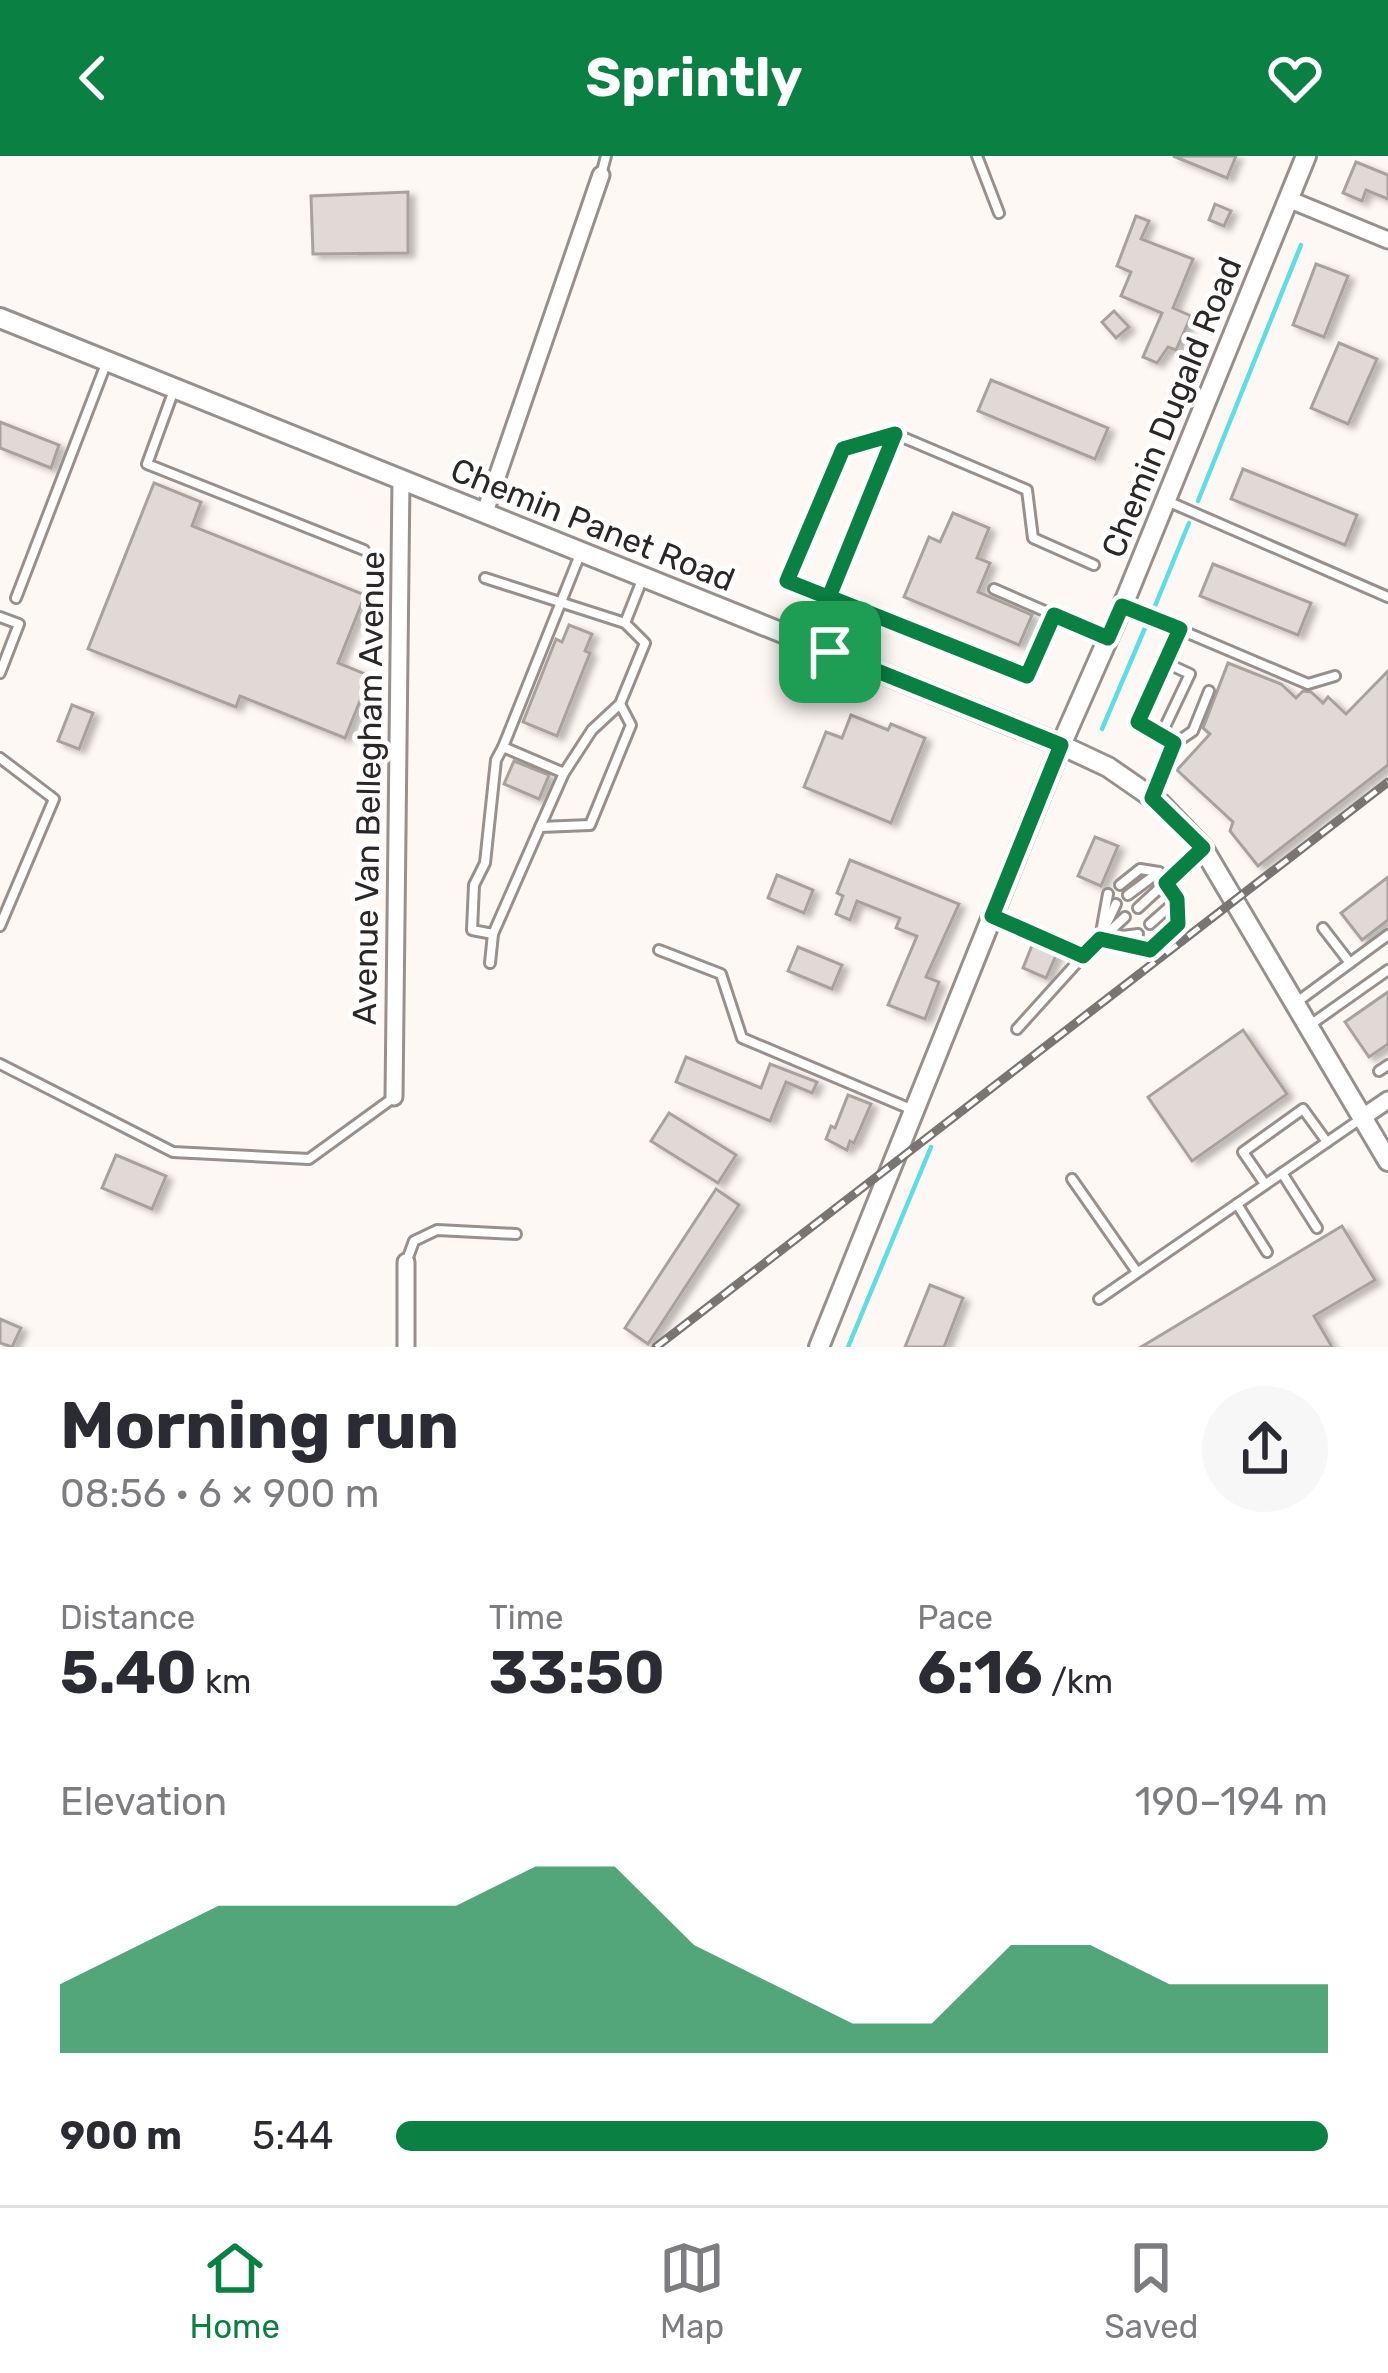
<!DOCTYPE html>
<meta charset="utf-8">
<style>
:root{--surface:#fff;--page:#f7f7f7;--text:#2b2b33;--muted:#7c7c81;--line:#e1e1e2;--accent:#0b8043}
body{margin:0;font-family:Rubik,sans-serif;background:var(--page);color:var(--text);height:100vh;display:flex;flex-direction:column;font-size:45px;white-space:nowrap}
*{box-sizing:border-box;margin:0}
p{font-size:39px;color:var(--muted)}
.icon{flex:none;width:66px;height:66px;fill:none;stroke:currentColor;stroke-width:2;stroke-linecap:round;stroke-linejoin:round}
.map{position:relative;height:1191px;overflow:hidden}
.sheet{display:flex;flex-direction:column;background:var(--surface);flex:1}
.sheet>*{flex:none}
.pin{position:absolute;display:grid;place-items:center;width:102px;height:102px;color:#fff;margin:-51px;border-radius:24px;box-shadow:0 6px 18px #0006}
.round{display:grid;place-items:center;flex:none;width:126px;height:126px;border-radius:63px;background:var(--page)}
.summary{display:flex;align-items:center;justify-content:space-between;height:204px;padding:0 60px}
h1{font-size:66px;font-weight:700;line-height:90px}
.metrics{display:grid;grid-template-columns:repeat(3,1fr);gap:18px;height:204px;padding:12px 60px}
.metrics div{display:grid;align-content:center}
.metrics b{font-size:60px;font-weight:700}
.metrics small{font-size:33px;font-weight:400}
.metrics p{font-size:33px}
.chart{height:336px;padding:24px 60px}
.chart p{display:flex;justify-content:space-between}
.chart svg{width:100%;height:216px;margin-top:12px;fill:var(--accent);opacity:.7}
ul{padding:0 60px;list-style:none;font-size:39px}
li{display:grid;grid-template-columns:192px 144px 1fr;align-items:center;height:90px}
li i{height:30px;border-radius:15px;background:var(--accent)}
header{display:flex;justify-content:space-between;align-items:center;height:156px;padding:0 60px;background:var(--accent);color:#fff;font-size:54px;font-weight:700}
.tab-bar{display:flex;justify-content:space-around;align-items:center;height:168px;border-top:3px solid var(--line);background:var(--surface);font-size:33px;color:var(--muted)}
.tab-bar a{display:grid;justify-items:center;gap:6px}
.tab-bar .on{color:var(--accent)}
.map>svg:first-child{display:block}
.lines{fill:none;stroke-linecap:round;stroke-linejoin:round}
.stream{stroke:#5ddee7;stroke-width:4.5}
.building{fill:#e0d9d5;stroke:#a8a19e;stroke-width:3;filter:url(#shadow)}
.service-casing{stroke:#97908d;stroke-width:14}
.minor-casing{stroke:#97908d;stroke-width:21}
.tertiary-casing{stroke:#97908d;stroke-width:24}
.service{stroke:#fff;stroke-width:8}
.minor{stroke:#fff;stroke-width:15}
.tertiary{stroke:#fff;stroke-width:18}
.rail-casing{stroke:#797573;stroke-width:9}
.rail{stroke:#fff;stroke-width:4.5;stroke-dasharray:14;stroke-linecap:butt}
.route-casing{stroke:#fff;stroke-width:24}
.route{stroke:#0b8043;stroke-width:15}
.labels{text-anchor:middle;stroke-width:10;stroke-linejoin:round;paint-order:stroke}
.street-label{font-size:33px;fill:#2a2726;stroke:#fff}
</style>
<header><svg class="icon" aria-label="back" viewBox="0 0 24 24"><path d="M15 5l-7 7 7 7"/></svg>Sprintly<svg class="icon" aria-label="heart" viewBox="0 0 24 24"><path d="M12 20l-8-8c-3-5 5-10 8-4 3-6 11-1 8 4z"/></svg></header>
<div class="map">
<svg width="1388" height="1191" viewBox="0 0 1388 1191">
<defs>
<filter id="shadow"><feDropShadow dx="6" dy="4" stdDeviation="3" flood-color="#0004"/></filter>
</defs>
<rect width="100%" height="100%" fill="#fef8f5"/>
<g class="lines">
<!-- stream -->
<g class="stream">
<path d="M1198 345 1301 89"/>
<path d="M1155 450 1189 367"/>
<path d="M1102 573 1145 472"/>
<path d="M848 1191 931 991"/>
</g>
</g>
<!-- building -->
<g class="building">
<path d="M1173 0H1236L1227 22Z"/>
<path d="M1356 6 1388 19V43L1366 34 1362 45 1343 37Z"/>
<path d="M408 36V97L313 98 311 40Z"/>
<path d="M1215 48 1231 55 1224 70 1209 64Z"/>
<path d="M1136 60 1149 65 1141 83 1193 103 1173 152 1191 160 1176 194 1168 191 1157 207 1143 201 1162 157 1121 140 1131 116 1117 110Z"/>
<path d="M1316 108 1348 120 1324 181 1293 169Z"/>
<path d="M1114 155 1129 171 1116 182 1102 166Z"/>
<path d="M1339 187 1377 203 1348 268 1311 252Z"/>
<path d="M991 224 1108 272 1095 303 978 255Z"/>
<path d="M0 266 59 289 51 312 0 292Z"/>
<path d="M1243 313 1357 359 1345 389 1231 343Z"/>
<path d="M154 327 201 346 192 370 365 439 338 507 370 520 345 582 240 540 236 551 88 493Z"/>
<path d="M953 357 989 372 977 402 990 407 978 436 1032 459 1019 489 904 441 929 381 940 386Z"/>
<path d="M1213 408 1311 447 1298 479 1200 440Z"/>
<path d="M569 469 592 478 585 495 590 497 557 580 523 566 556 483 562 486Z"/>
<path d="M1228 507 1281 528 1296 542 1303 535 1311 536 1323 547 1328 541 1346 558 1388 515V609L1258 710 1230 675 1233 666 1177 614 1210 578 1203 572Z"/>
<path d="M72 549 93 557 79 593 58 585Z"/>
<path d="M851 559 888 574 891 568 925 582 891 667 804 631 826 576 842 582Z"/>
<path d="M514 605 549 619 539 643 504 628Z"/>
<path d="M1095 681 1118 690 1101 730 1078 720Z"/>
<path d="M850 704 959 748 926 821 939 826 925 863 888 849 917 780 896 772 900 762 857 745 850 764 836 758 843 740 837 737Z"/>
<path d="M777 719 813 734 804 757 768 742Z"/>
<path d="M1388 721V764L1362 784 1341 757Z"/>
<path d="M1033 787 1057 797 1046 822 1023 812Z"/>
<path d="M798 791 842 809 832 833 788 815Z"/>
<path d="M1388 836V888L1369 901 1345 866Z"/>
<path d="M1243 874 1287 938 1192 1005 1148 941Z"/>
<path d="M686 901 761 932 770 908 817 926 812 937 786 926 770 965 676 926Z"/>
<path d="M848 939 871 948 854 987 850 985 847 994 826 983 831 970 835 972Z"/>
<path d="M669 957 736 999 718 1027 651 985Z"/>
<path d="M116 999 166 1020 152 1053 102 1032Z"/>
<path d="M716 1033 739 1049 648 1188 625 1172Z"/>
<path d="M1342 1070 1375 1124 1314 1160 1332 1191H1141Z"/>
<path d="M930 1129 963 1142 944 1191H905Z"/>
<path d="M0 1163 21 1172 12 1191 0 1187Z"/>
</g>
<g class="lines">
<!-- service casing -->
<g class="service-casing">
<g id="service">
<path d="M977 0 999 57"/>
<path d="M601 19 606 0"/>
<path d="M174 234 147 308 364 394"/>
<path d="M1167 345 1388 441"/>
<path d="M485 422 625 467 645 487 620 548 592 574 564 617 503 591 581 396"/>
<path d="M994 433 1107 482"/>
<path d="M829 441 895 278"/>
<path d="M16 442 106 208"/>
<path d="M849 450 787 425 843 293 895 278 1027 334 1033 382 1094 409"/>
<path d="M1124 450 1308 528 1335 520"/>
<path d="M0 461 19 468 0 517"/>
<path d="M625 467 642 424"/>
<path d="M831 493 849 450 1027 520 1054 459"/>
<path d="M1164 506 1180 473"/>
<path d="M1174 588 1193 575 1209 535"/>
<path d="M503 591 496 604 485 707 474 729 472 774 493 778 540 671 590 669 631 569 620 548"/>
<path d="M0 602 54 643 0 770"/>
<path d="M1153 640 1174 588 1138 566 1164 506 1190 518 1161 579"/>
<path d="M540 671 564 617"/>
<path d="M1128 739 1159 716"/>
<path d="M1138 752 1202 693"/>
<path d="M994 761 1083 800 1125 761"/>
<path d="M1150 768 1176 745"/>
<path d="M1105 771 1116 748"/>
<path d="M1323 772 1350 807"/>
<path d="M1100 782 1108 738"/>
<path d="M1107 782 1138 778"/>
<path d="M1100 783 1150 794 1178 768 1177 743 1159 716 1140 713 1120 729"/>
<path d="M659 794 721 818 742 882 913 954"/>
<path d="M490 807 493 778"/>
<path d="M1297 846 1388 779"/>
<path d="M1310 869 1388 814"/>
<path d="M1017 873 1083 800"/>
<path d="M0 908 173 996 309 1003 393 942"/>
<path d="M1379 915 1388 909"/>
<path d="M1282 1017 1317 1072"/>
<path d="M1072 1023 1137 1116"/>
<path d="M1265 1028 1243 996 1303 953 1327 986"/>
<path d="M1237 1048 1267 1096"/>
<path d="M407 1104 414 1085 437 1074 516 1078"/>
<path d="M1099 1143 1362 962"/>
</g>
</g>
<!-- minor casing -->
<g class="minor-casing">
<g id="minor">
<path d="M1288 43 1388 84"/>
<path d="M485 356 601 19"/>
<path d="M394 941 401 323"/>
<path d="M1363 961 1388 944"/>
<path d="M406 1191V1106"/>
</g>
</g>
<!-- tertiary casing -->
<g class="tertiary-casing">
<g id="tertiary">
<path d="M0 162 1061 589 1108 611 1160 647 1203 692 1388 1005"/>
<path d="M819 1191 1061 589 1125 444 1306 0"/>
</g>
</g>
<!-- service -->
<use href="#service" class="service"/>
<!-- minor -->
<use href="#minor" class="minor"/>
<!-- tertiary -->
<use href="#tertiary" class="tertiary"/>
<!-- rail casing -->
<g class="rail-casing">
<path id="rail" d="M656 1191 1388 626"/>
</g>
<!-- rail -->
<use href="#rail" class="rail"/>
</g>
<g class="lines">
<!-- route casing -->
<g class="route-casing">
<path id="route" d="M830 496 1061 589 992 760 1083 800 1100 783 1150 794 1178 768 1177 743 1166 727 1203 692 1152 642 1174 587 1138 566 1180 473 1122 450 1108 482 1054 459 1027 520 829 441 895 278 843 293 787 425 850 450 830 496"/>
</g>
<!-- route -->
<use href="#route" class="route"/>
</g>
<g class="labels">
<!-- street labels -->
<g class="street-label">
<text transform="translate(1171 251) rotate(-68)" y="12">Chemin Dugald Road</text>
<text transform="translate(593 368) rotate(22)" y="12">Chemin Panet Road</text>
<text transform="translate(368 632) rotate(-89)" y="12">Avenue Van Bellegham Avenue</text>
</g>
</g>
</svg>
<div class="pin" style="left:830px;top:496px;background:#1e9e55"><svg class="icon" aria-label="arrive" viewBox="0 0 24 24"><path d="M6 21V4h12l-3 4 3 4H6"/></svg></div>
</div>
<section class="sheet">
<div class="summary"><div><h1>Morning run</h1><p>08:56 · 6 × 900 m</p></div><a class="round"><svg class="icon" aria-label="share" viewBox="0 0 24 24"><path d="M12 15V3M7 8l5-5 5 5M5 13v7h14v-7"/></svg></a></div>
<div class="metrics">
<div><p>Distance</p><b>5.40<small> km</small></b></div>
<div><p>Time</p><b>33:50</b></div>
<div><p>Pace</p><b>6:16<small> /km</small></b></div>
</div>
<div class="chart"><p><span>Elevation</span>190–194 m</p>
<svg viewBox="0 0 160 44" preserveAspectRatio="none"><path d="M0 44V30L10 22L20 14L30 14L40 14L50 14L60 6L70 6L80 22L90 30L100 38L110 38L120 22L130 22L140 30L150 30L160 30V44z"/></svg>
</div>
<ul>
<li><b>900 m</b>5:44<i style="width:100%"></i></li>
</ul>
</section>
<nav class="tab-bar">
<a class="on"><svg class="icon" aria-label="home" viewBox="0 0 24 24"><path d="M3 11l9-7 9 7M6 9v11h12V9"/></svg>Home</a>
<a><svg class="icon" aria-label="map" viewBox="0 0 24 24"><path d="M3 6l6-2 6 2 6-2v14l-6 2-6-2-6 2zM9 4v14M15 6v14"/></svg>Map</a>
<a><svg class="icon" aria-label="saved" viewBox="0 0 24 24"><path d="M7 4h10v16l-5-4-5 4z"/></svg>Saved</a>
</nav>
